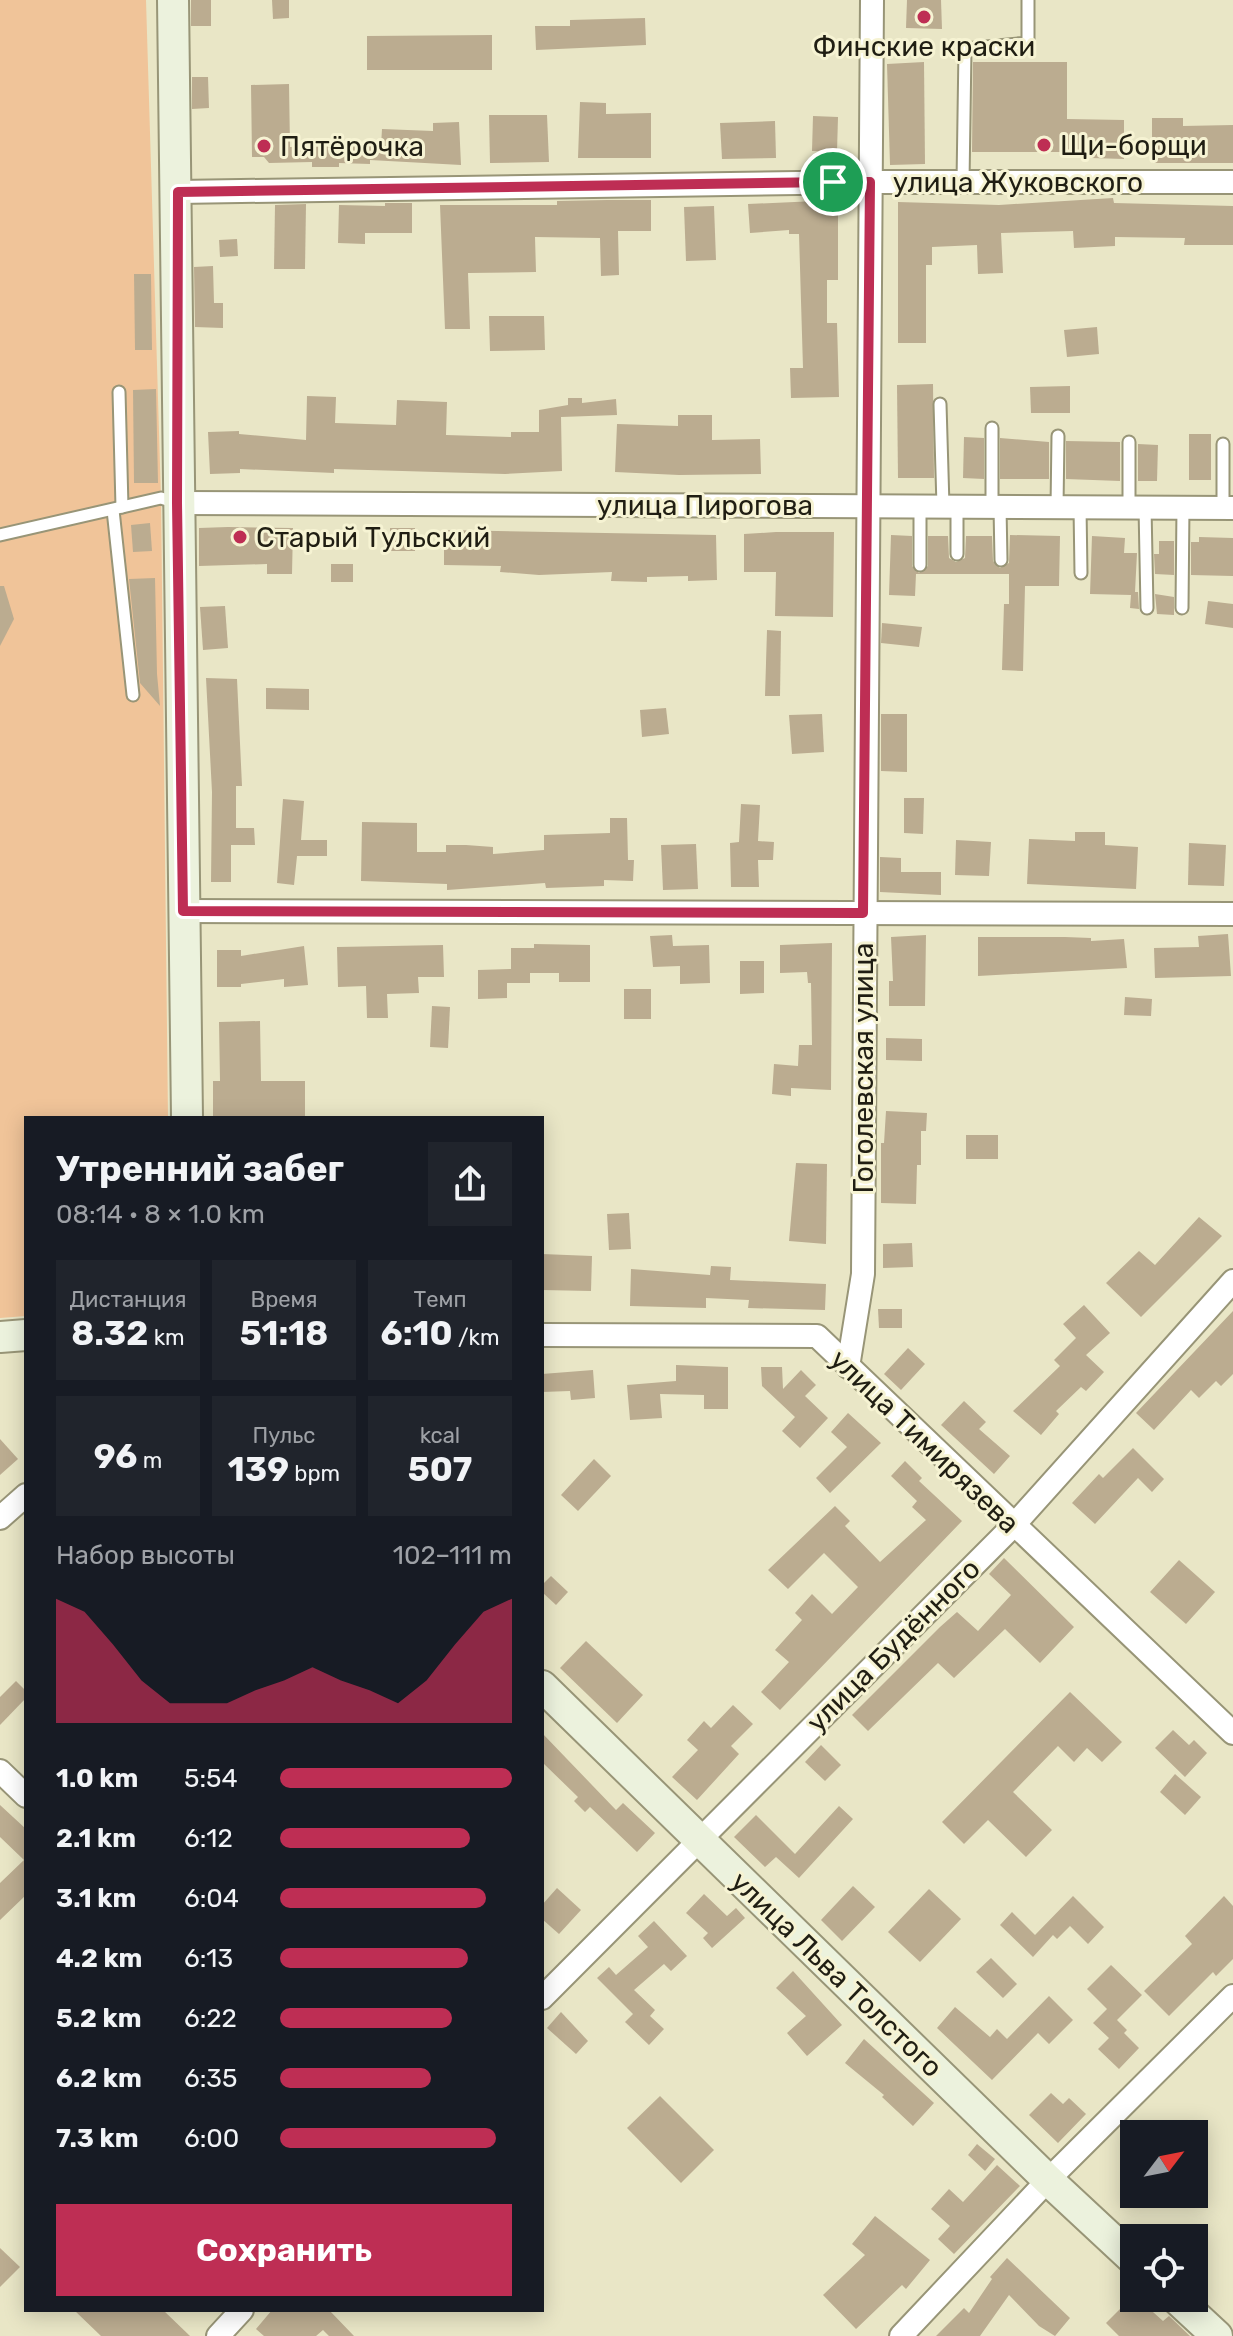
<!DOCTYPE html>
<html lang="ru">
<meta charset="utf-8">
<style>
:root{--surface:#171b24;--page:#20242c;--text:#f1f3f6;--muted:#9ea1a6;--accent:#be2e54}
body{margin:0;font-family:Rubik,sans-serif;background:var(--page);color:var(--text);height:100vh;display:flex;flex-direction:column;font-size:30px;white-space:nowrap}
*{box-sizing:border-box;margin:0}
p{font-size:26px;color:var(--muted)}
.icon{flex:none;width:44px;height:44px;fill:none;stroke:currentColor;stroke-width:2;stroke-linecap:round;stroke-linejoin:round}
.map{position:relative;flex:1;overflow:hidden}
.drawer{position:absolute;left:24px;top:1116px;width:520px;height:1196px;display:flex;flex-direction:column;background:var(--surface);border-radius:0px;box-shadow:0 4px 20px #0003}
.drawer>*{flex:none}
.needle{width:52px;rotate:58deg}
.buttons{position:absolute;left:1120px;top:2120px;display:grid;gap:16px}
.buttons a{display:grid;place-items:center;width:88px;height:88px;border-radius:0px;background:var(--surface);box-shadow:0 4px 20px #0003;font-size:40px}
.pin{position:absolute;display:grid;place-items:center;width:68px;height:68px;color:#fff;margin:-34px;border:4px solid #fff;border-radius:50%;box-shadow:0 2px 8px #0007}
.round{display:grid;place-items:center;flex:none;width:84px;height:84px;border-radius:0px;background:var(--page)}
.summary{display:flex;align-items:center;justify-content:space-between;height:136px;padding:0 32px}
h1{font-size:36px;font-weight:700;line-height:60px}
.figures{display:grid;grid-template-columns:repeat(3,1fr);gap:12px;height:136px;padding:8px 32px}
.figures div{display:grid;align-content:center;border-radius:0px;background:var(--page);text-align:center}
.figures b{font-size:34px;font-weight:700}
.figures small{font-size:22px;font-weight:400}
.figures p{font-size:22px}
.chart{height:224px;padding:16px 32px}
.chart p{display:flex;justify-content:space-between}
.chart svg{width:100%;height:144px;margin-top:8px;fill:var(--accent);opacity:.7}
.action{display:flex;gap:16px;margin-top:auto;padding:16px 32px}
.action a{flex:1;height:92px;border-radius:0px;background:var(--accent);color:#fff;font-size:32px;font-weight:700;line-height:92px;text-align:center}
ul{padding:0 32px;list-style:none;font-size:26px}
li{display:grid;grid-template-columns:128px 96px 1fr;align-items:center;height:60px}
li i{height:20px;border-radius:10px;background:var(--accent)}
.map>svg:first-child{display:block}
.green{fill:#f0c499}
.building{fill:#bbac90}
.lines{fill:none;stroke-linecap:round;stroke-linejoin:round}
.lane-casing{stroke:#989577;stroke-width:15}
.street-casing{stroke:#989577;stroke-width:26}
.secondary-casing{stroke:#989577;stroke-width:34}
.lane{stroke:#fff;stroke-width:11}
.street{stroke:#fff;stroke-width:22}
.secondary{stroke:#ecf2dd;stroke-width:30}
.route-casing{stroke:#fff;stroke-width:16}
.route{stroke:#be2e54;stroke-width:10}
.poi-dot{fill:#be2e54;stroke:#f6f3d3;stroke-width:3}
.labels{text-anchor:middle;stroke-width:6;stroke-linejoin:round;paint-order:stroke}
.poi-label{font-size:28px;fill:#201e13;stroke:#f6f3d3;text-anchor:start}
.street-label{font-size:28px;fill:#201e13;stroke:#f6f3d3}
</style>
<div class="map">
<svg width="1233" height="2336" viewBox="0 0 1233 2336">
<rect width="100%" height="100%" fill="#e9e6c6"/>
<!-- green -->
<path class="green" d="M0 0H146L161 498 168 1118H26V1316L0 1318Z"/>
<!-- building -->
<g class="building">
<rect x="191" y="0" width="20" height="26"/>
<path d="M272 0H289V18L273 19Z"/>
<path d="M907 0H941L942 29 906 28Z"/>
<path d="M645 18 646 45 536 50 535 26H570V20Z"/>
<path d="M492 35V70H367V36Z"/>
<path d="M924 62 925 164 890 165 887 64Z"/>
<path d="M973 62H1067V119L1124 120V159L1091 158V152H972Z"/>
<path d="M192 77H208L209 108 192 109Z"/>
<path d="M289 84 290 147 381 146 382 129 433 131V123L459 122 461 165 370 160V164L339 163V167H312V162L269 163 264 157H252L251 85Z"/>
<path d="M580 102 606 103V114L651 113V158H578Z"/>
<path d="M489 115H547L549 162 490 163Z"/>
<path d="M813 116 838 117 837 152 812 151Z"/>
<path d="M1152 118H1183V126L1233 125V163H1152Z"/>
<path d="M775 121 776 158 722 159 720 123Z"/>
<path d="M1113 198 1114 203 1233 206V245H1184L1185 238 1115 237V246L1074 248 1073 231 1001 233 1003 273 978 274 977 245 932 247V265H926V343H898V202L999 205Z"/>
<path d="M607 200H651V231H618L619 275 601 276 600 238 535 237 536 272 468 273 470 329H445L440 205H557V201Z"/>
<path d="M838 200V280H827V323H837L839 397 791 398 790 368H803L799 234H789V230L750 233 748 204Z"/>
<path d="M385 203H412V233H365V244L338 243 339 205 385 206Z"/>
<path d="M306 204 305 269H274L275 205Z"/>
<path d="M714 206 716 260 686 261 684 207Z"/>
<path d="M237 239 238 256 220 257 219 240Z"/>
<path d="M213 266 214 303H223V328L195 327 194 267Z"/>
<path d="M134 274H151L152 350H135Z"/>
<path d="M489 316H544L545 350 490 351Z"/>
<path d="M1097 327 1099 354 1067 357 1064 330Z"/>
<path d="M933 384 934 478H898L897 385Z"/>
<path d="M1070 386V413H1031L1030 387Z"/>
<path d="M156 389 158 483H134L133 390Z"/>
<path d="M307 396 336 397 335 423 396 425 397 400 447 402 446 435 511 437V432H539V410L568 405V398H582V403L616 399 617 415 561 417 562 471 505 474 334 469V473L240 469V473L210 474 208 432 239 431V434L306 440Z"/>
<path d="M678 415H712V440L760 439 761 474 679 475 615 472 617 424 678 426Z"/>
<rect x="1189" y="434" width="22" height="46"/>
<path d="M964 437 984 438V479L963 478Z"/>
<path d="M1000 438 1049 442V479H1000Z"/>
<path d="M1066 441 1120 442V481L1066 479Z"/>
<path d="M1138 444 1158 445 1157 481H1138Z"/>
<path d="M150 523 152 551 133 552 131 525Z"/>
<path d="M228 527 293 528 292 574H267V564L199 566V528Z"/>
<rect x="390" y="528" width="25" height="23"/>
<path d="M444 530 716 535 717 580 688 581V576L647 577V582L611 581 612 572 539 575 500 572 501 566 444 565Z"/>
<path d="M776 532H834L833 617 775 616 776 572H744V534Z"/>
<path d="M891 535 912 536V566L919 573 928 566V536H948L949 558 956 562 965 558 966 536H992L993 561 1000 568 1009 563 1010 535 1060 536 1059 586H1025L1023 671 1002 670 1004 604H1009V574H916L915 596 889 595Z"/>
<path d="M1092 536 1125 538 1124 553H1137L1135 592H1138L1139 609 1130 608 1131 595 1090 594Z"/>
<path d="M1199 537 1233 538V576L1191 575V542H1199Z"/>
<path d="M1159 541H1174V575L1155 574 1154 554H1159Z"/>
<rect x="331" y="564" width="22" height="18"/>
<path d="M155 578 157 674 160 706 140 683 129 579Z"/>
<path d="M0 586H4L14 619 0 646Z"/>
<path d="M1155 594 1174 597V615L1157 614Z"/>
<path d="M1208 601 1233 604V628L1205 624Z"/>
<path d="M225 606 228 648 203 650 200 607Z"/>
<path d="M882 623 922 627 919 647 881 643Z"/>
<path d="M767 630 781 631 780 696H765Z"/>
<path d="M206 678 237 679 242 786H236V828H254L255 845H231V882H211L212 792Z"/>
<path d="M266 688 309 689V710L266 709Z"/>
<path d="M666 708 669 734 642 737 640 710Z"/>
<path d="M822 714 824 752 792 754 789 715Z"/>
<path d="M881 714H907V772L881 771Z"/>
<path d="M904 798H924L923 834 904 833Z"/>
<path d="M283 799 304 801 301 840H327V856H297L294 885 277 883Z"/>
<path d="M741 804 760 805 758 841 774 842 773 860H758L759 887H731L730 843 739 842Z"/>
<path d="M610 818H627L628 860H634L633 881 604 880V886L546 888 545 883 447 890V884L361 881 362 822 417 823V852H446V845H466L493 847V854L544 850V835L610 833Z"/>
<path d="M1075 832H1105V845L1138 847 1136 889 1027 884 1029 839 1075 841Z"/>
<path d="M956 840 991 842 989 876 955 875Z"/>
<path d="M1189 843 1226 845 1224 886 1188 885Z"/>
<path d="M696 844 698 889 663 890 661 845Z"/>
<path d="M880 857 901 858V872H941V895L880 892Z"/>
<path d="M1228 934 1231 976 1155 978 1154 948 1199 947 1198 936Z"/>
<path d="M672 935 673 946 709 945 710 983 680 984V966L653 967 650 936Z"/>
<path d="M926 935 925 1006H889V981H893L891 937Z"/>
<path d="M978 937H1065L1091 938V941L1124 939 1127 968 978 976Z"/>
<path d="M832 943 831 1090 791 1088V1096L772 1094 774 1064 798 1066 799 1045H812L811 983H808L807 972 780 973V945Z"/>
<path d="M534 944 590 945V982H559V973H530V983H507V998L478 999V970L511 969V948H534Z"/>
<path d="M443 945 444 977H418L419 993 387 994 388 1018H367L366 986 338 987 337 947Z"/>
<path d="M304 946 308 985 284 987V979L241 984V987H217V950H241V956Z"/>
<path d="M740 961H764V993L740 994Z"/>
<rect x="624" y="989" width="27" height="30"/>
<path d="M1125 997 1152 999 1151 1016 1124 1015Z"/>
<path d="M432 1006 450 1007 448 1048 430 1047Z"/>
<path d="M260 1021 261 1081H305V1118H213V1081H220L219 1022Z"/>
<path d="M886 1038 922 1039V1061L886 1060Z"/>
<path d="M886 1111 927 1113 926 1131H921V1165H917L916 1204 881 1203V1143H884Z"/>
<rect x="966" y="1135" width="32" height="24"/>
<path d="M796 1163 827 1164 826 1244 789 1241Z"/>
<path d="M629 1213 631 1249 609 1250 607 1214Z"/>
<path d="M1199 1217 1222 1236 1141 1317 1106 1283 1139 1251 1155 1265Z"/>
<path d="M912 1243 913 1267 883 1268V1244Z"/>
<path d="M542 1254 592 1256 591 1291 542 1290Z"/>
<path d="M711 1266 731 1267 730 1280 826 1284 825 1310 748 1308 749 1300 706 1298V1308L630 1306 631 1269 710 1275Z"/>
<path d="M1084 1305 1110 1333 1086 1355 1104 1372 1086 1391 1081 1387 1056 1411 1059 1414 1041 1435 1013 1411 1060 1366 1054 1360 1076 1338 1063 1324Z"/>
<path d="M878 1309H902V1328H879Z"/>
<path d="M1233 1311V1374L1221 1386 1216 1381 1199 1398 1191 1390 1154 1430 1136 1413Z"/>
<path d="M908 1348 925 1364 901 1390 884 1374Z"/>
<path d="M676 1365 728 1367V1409H704V1395L660 1394 662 1418 630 1420 627 1385 676 1381Z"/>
<path d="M761 1367H782L783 1389 801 1370 816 1385 805 1396 828 1418 800 1448 782 1431 795 1417 762 1386Z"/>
<path d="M593 1370 595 1398 571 1400 570 1391 542 1392V1374Z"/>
<path d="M964 1401 986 1422 979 1429 1010 1456 994 1474 941 1425Z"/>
<path d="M848 1413 881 1443 830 1493 816 1478 847 1447 831 1432Z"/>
<path d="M0 1439 18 1459 0 1475Z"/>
<path d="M1133 1448 1164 1479 1152 1492 1138 1478 1095 1524 1072 1503 1099 1474 1103 1478Z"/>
<path d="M594 1459 611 1476 578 1511 561 1495Z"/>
<path d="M905 1461 922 1478 919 1481 962 1521 780 1710 761 1692 789 1662 775 1650 802 1620 795 1613 812 1594 832 1614 858 1587 824 1553 788 1589 768 1570 835 1506 850 1521 845 1526 880 1562 926 1520 912 1507 917 1501 891 1476Z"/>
<path d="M1004 1558 1074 1627 1040 1663 1005 1629 954 1678 938 1663 868 1731 852 1715 940 1627 957 1612 978 1631 1011 1595 989 1574Z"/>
<path d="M1179 1560 1215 1592 1186 1624 1150 1592Z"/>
<path d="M551 1576 568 1592 556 1605 542 1592V1585Z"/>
<path d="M586 1641 643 1695 617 1723 560 1668Z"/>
<path d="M16 1681 26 1691V1698L0 1725V1697Z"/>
<path d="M1070 1692 1122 1742 1102 1762 1087 1748 1074 1762 1058 1746 1013 1792 1052 1830 1026 1857 988 1820 964 1844 942 1822Z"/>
<path d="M733 1705 753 1724 731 1746 739 1754 697 1800 672 1777 698 1750 687 1740 704 1721 711 1728Z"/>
<path d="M1173 1730 1189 1745 1194 1740 1207 1753 1185 1777 1155 1748Z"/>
<path d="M542 1733 616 1810 623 1803 655 1833 637 1852 590 1807 585 1812 574 1801 578 1797 542 1762Z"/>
<path d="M821 1745 841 1765 825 1781 805 1762Z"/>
<path d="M1175 1774 1201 1797 1185 1815 1160 1792Z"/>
<path d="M0 1805 26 1829V1895L0 1920V1883L24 1860 0 1837Z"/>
<path d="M839 1806 853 1819 799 1878 776 1857 765 1867 734 1837 756 1815 795 1854Z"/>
<path d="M853 1886 875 1907 842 1941 821 1920Z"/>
<path d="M557 1888 581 1910 559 1934 542 1919V1905Z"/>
<path d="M929 1889 961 1919 920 1962 888 1932Z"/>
<path d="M704 1894 727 1916 736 1908 745 1918 712 1948 703 1938 708 1933 686 1913Z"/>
<path d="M1073 1896 1104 1927 1088 1944 1070 1926 1057 1939 1053 1935 1033 1957 1000 1925 1012 1912 1035 1935Z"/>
<path d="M1224 1896 1233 1906V1959L1216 1976 1213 1972 1169 2016 1144 1991 1192 1944 1185 1936Z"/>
<path d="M654 1921 687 1956 671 1971 664 1964 634 1990 655 2010 650 2016 664 2029 649 2045 625 2022 633 2014 597 1978 609 1967 616 1975 648 1947 638 1936Z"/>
<path d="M991 1958 1017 1984 1003 1998 976 1972Z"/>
<path d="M1111 1965 1142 1995 1117 2020 1127 2030 1124 2033 1139 2048 1119 2069 1098 2049 1109 2038 1093 2023 1107 2009 1087 1989Z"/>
<path d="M793 1971 842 2025 807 2056 787 2033 806 2016 776 1988Z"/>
<path d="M1049 1996 1073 2020 1049 2044 1038 2033 992 2080 937 2028 955 2007 990 2037 997 2029 1007 2039Z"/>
<path d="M561 2012 588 2041 576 2054 547 2028Z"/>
<path d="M864 2039 934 2103 913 2126 882 2097 884 2095 845 2063Z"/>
<path d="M1051 2093 1063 2104 1069 2098 1086 2114 1058 2143 1029 2115Z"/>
<path d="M660 2096 714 2150 681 2183 627 2128Z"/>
<path d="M977 2144 995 2159 985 2171 968 2155Z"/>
<path d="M997 2165 1020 2186 954 2254 938 2239 950 2226 931 2209 949 2189 963 2202Z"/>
<path d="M875 2216 930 2260 906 2289 902 2285 856 2329 823 2295 865 2255 852 2244Z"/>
<path d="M0 2248 20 2267 0 2287Z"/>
<path d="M1007 2258 1070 2318 1055 2336 1039 2326 1009 2295 980 2336H936L964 2308 969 2313 992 2279 990 2277Z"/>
<path d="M1134 2295 1163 2321 1169 2316 1190 2336H1119L1106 2323Z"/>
<path d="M74 2310H163L190 2336H101Z"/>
<path d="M272 2310H329L354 2336H329L323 2330 316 2336H264L256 2329Z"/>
</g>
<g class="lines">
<!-- lane casing -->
<g class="lane-casing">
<g id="lane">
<path d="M963 182 965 49 1028 43V0"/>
<path d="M119 392 122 507"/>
<path d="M940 404 943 506"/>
<path d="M992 428V507"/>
<path d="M920 506V565"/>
<path d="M1000 507 1001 560"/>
<path d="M1057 507 1058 436"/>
<path d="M1080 507 1081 573"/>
<path d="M1129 507V442"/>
<path d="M1145 507 1147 608"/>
<path d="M1223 508V444"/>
<path d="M113 510 133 695"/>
<path d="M0 535 161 498 177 503"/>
<path d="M957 554V507"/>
<path d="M1182 608 1183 507"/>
</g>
</g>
<!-- street casing -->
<g class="street-casing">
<g id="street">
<path d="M178 192 870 182H1233"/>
<path d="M177 503 1233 508"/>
<path d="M183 911 1233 914"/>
<path d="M542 1335 817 1336 1233 1733"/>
<path d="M848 1367 863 1274 872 0"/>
<path d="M0 1518 26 1495"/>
<path d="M0 1771 26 1796"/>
<path d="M542 1998 1013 1526 1233 1281"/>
<path d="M218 2336 242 2310"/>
<path d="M901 2336 1048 2180 1233 1996"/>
</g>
</g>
<!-- secondary casing -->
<g class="secondary-casing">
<g id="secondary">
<path d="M173 0 187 1118"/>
<path d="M0 1337 26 1335"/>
<path d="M542 1686 1048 2180 1134 2260"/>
<path d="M1176 2298 1217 2336"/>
</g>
</g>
<!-- lane -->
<use href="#lane" class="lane"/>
<!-- street -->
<use href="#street" class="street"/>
<!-- secondary -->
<use href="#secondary" class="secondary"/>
</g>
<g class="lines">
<!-- route casing -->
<g class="route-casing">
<path id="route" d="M833 182H870L863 913 183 911 177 503 178 192Z"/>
</g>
<!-- route -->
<use href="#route" class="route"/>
</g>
<!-- markers -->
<g class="poi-dot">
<circle cx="924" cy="17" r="8"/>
<circle cx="1044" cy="145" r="8"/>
<circle cx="264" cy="146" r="8"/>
<circle cx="240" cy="537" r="8"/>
</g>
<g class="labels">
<!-- poi labels -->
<g class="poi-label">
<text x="924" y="56" text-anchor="middle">Финские краски</text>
<text x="1060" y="155">Щи-борщи</text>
<text x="280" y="156">Пятёрочка</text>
<text x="256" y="547">Старый Тульский</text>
</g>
<!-- street labels -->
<g class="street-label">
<text x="1018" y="192">улица Жуковского</text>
<text x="705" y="515">улица Пирогова</text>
<text transform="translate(863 1068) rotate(-90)" y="10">Гоголевская улица</text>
<text transform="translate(925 1441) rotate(44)" y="10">улица Тимирязева</text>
<text transform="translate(893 1645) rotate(-45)" y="10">улица Будённого</text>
<text transform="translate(837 1974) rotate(44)" y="10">улица Льва Толстого</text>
</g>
</g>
</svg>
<div class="buttons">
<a><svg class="needle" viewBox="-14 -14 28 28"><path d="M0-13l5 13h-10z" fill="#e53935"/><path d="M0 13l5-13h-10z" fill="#9ea1a6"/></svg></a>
<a><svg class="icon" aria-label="locate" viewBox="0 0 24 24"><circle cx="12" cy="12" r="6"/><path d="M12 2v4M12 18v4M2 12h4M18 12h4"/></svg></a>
</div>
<div class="pin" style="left:833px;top:182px;background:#1e9e55"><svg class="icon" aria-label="arrive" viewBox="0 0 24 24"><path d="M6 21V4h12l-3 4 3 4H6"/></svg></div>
<section class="drawer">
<div class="summary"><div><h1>Утренний забег</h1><p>08:14 · 8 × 1.0 km</p></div><a class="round"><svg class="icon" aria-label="share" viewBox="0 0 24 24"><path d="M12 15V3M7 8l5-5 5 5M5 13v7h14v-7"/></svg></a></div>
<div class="figures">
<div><p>Дистанция</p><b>8.32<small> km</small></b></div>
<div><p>Время</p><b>51:18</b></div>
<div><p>Темп</p><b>6:10<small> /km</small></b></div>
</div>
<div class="figures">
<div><b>96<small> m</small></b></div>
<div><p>Пульс</p><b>139<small> bpm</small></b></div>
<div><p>kcal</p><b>507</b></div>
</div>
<div class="chart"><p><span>Набор высоты</span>102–111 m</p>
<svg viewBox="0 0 160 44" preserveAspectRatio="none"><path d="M0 44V6L10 10L20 20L30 31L40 38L50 38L60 38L70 34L80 31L90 27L100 31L110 34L120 38L130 31L140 20L150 10L160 6V44z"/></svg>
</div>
<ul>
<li><b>1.0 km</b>5:54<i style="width:100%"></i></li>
<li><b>2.1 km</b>6:12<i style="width:82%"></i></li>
<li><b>3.1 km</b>6:04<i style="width:89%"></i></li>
<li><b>4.2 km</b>6:13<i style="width:81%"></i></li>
<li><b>5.2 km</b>6:22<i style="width:74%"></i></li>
<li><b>6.2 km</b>6:35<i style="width:65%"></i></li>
<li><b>7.3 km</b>6:00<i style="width:93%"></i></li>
</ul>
<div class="action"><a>Сохранить</a></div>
</section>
</div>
